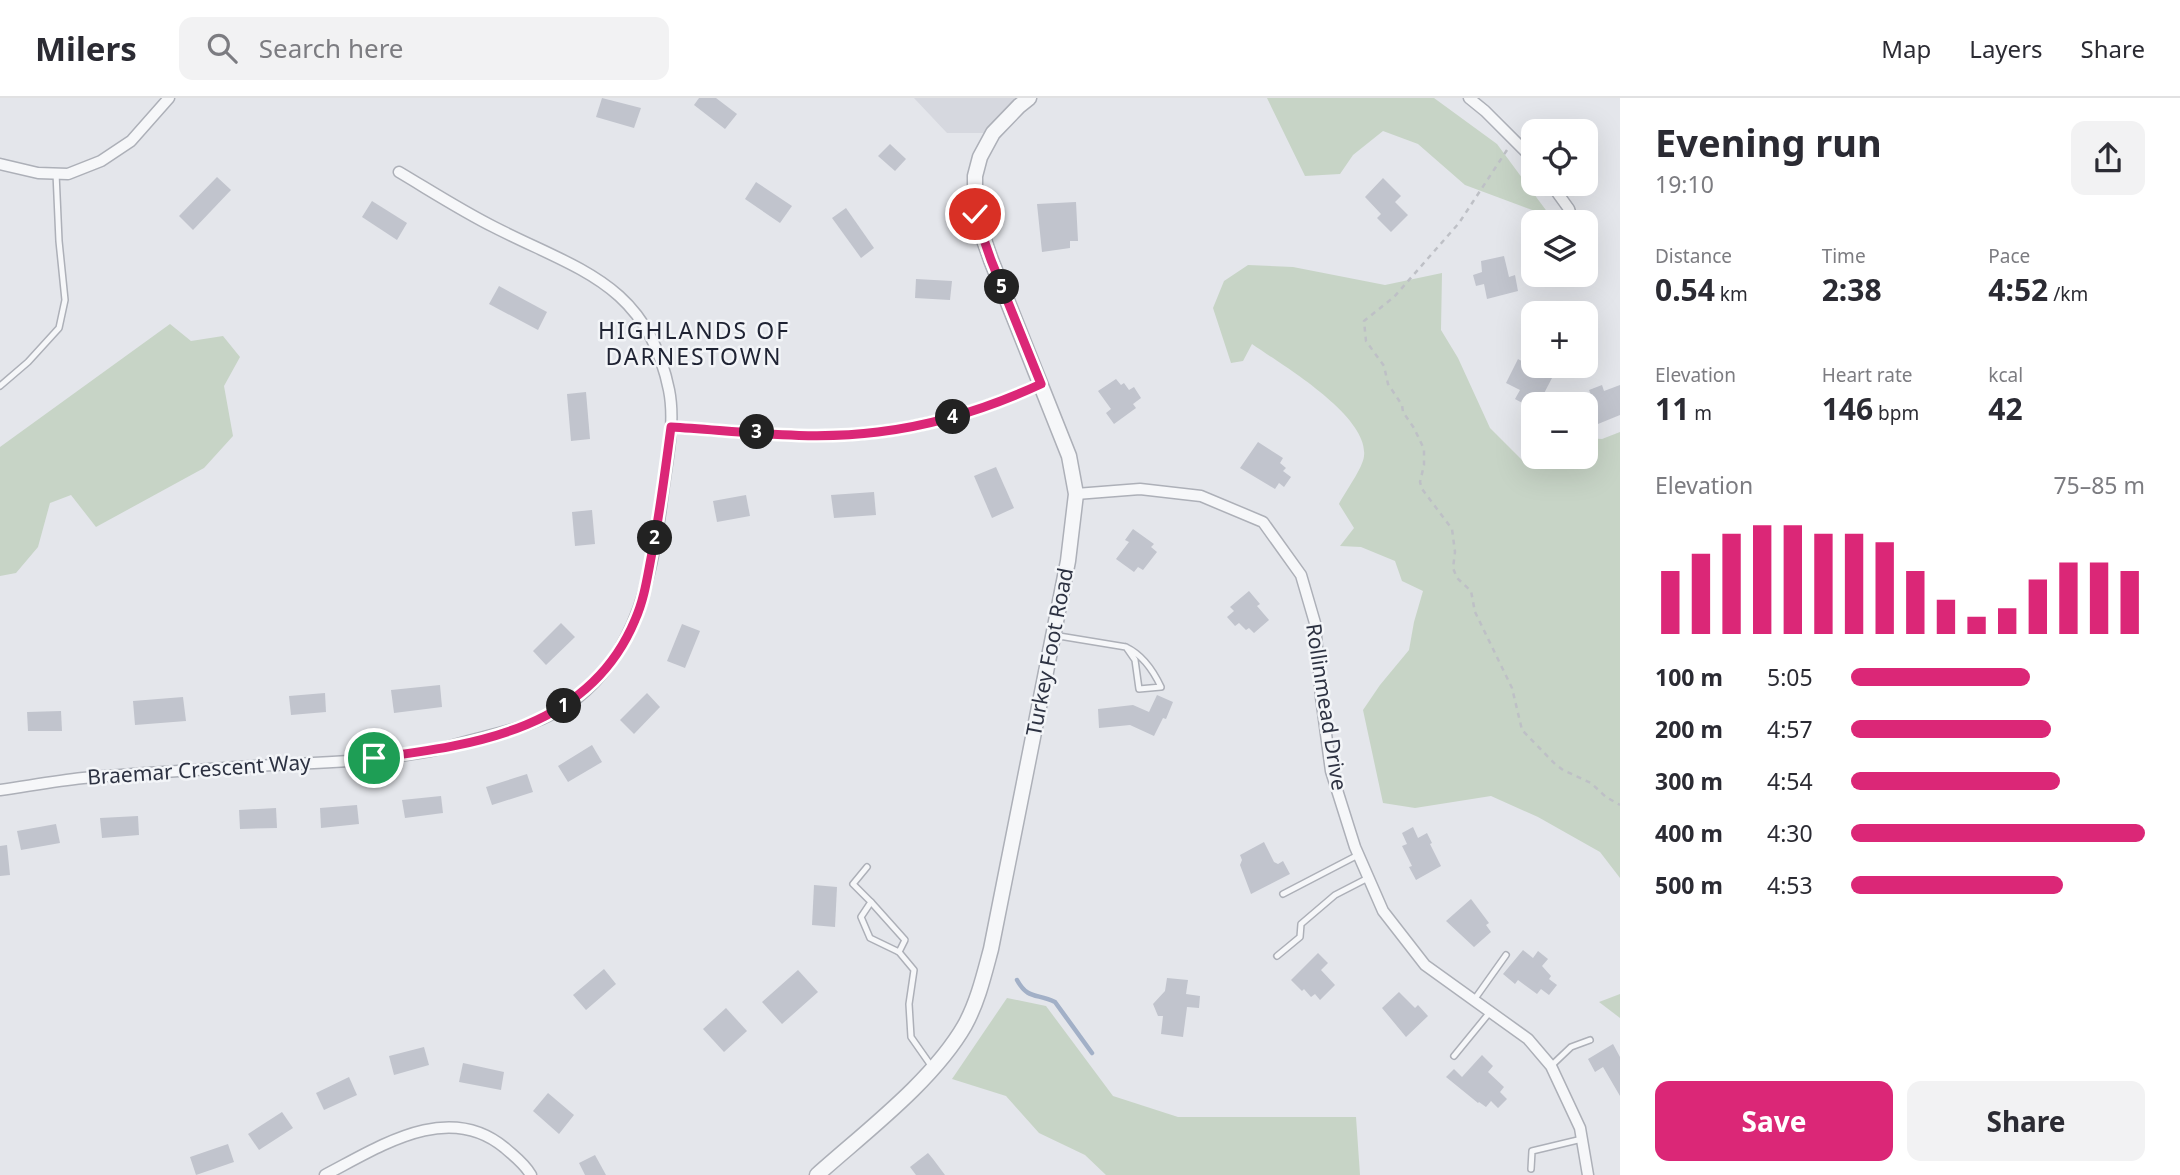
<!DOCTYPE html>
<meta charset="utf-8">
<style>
:root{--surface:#fff;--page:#f2f2f3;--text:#2b2b33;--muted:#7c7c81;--line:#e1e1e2;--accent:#db2777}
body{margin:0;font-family:"Noto Sans",sans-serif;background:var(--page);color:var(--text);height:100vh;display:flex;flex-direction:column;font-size:26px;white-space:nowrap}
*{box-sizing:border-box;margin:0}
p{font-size:23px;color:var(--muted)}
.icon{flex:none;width:38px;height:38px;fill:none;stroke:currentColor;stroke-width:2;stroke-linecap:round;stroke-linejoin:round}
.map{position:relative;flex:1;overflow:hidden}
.sheet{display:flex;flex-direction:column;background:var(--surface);width:560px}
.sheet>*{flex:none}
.fabs{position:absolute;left:1521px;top:21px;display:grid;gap:14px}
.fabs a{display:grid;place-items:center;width:77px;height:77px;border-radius:14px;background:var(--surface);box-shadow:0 7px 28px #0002;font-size:35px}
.pin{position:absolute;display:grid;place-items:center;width:60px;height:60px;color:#fff;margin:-30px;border:4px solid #fff;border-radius:50%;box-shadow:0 2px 7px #0007}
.km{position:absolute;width:35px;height:35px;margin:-18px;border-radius:50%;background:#222;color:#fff;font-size:19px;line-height:35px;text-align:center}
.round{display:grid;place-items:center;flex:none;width:74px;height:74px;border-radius:14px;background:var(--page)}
.summary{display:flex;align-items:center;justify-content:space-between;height:119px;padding:0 35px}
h1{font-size:38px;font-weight:700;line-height:52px}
.figures{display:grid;grid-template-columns:repeat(3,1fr);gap:10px;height:119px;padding:7px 35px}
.figures div{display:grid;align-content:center}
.figures b{font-size:30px;font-weight:700}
.figures small{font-size:19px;font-weight:400}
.figures p{font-size:19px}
.chart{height:196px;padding:14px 35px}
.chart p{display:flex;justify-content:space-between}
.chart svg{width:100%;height:126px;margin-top:7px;stroke:var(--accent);stroke-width:6}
.cta{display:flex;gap:14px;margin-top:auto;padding:14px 35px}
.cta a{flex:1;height:80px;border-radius:14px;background:var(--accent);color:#fff;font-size:28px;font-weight:700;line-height:80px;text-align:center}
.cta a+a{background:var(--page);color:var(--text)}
ul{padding:0 35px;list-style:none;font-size:23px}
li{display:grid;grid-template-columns:112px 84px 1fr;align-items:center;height:52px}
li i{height:18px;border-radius:9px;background:var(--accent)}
header{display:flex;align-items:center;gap:42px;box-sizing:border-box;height:98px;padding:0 35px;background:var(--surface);border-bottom:2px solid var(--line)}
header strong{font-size:33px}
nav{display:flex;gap:38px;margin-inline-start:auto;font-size:24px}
.search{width:490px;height:63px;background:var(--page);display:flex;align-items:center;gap:18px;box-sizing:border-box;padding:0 24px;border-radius:14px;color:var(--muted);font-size:26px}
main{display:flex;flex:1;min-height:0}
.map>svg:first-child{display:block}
.built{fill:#d6d8df}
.green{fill:#c7d4c6}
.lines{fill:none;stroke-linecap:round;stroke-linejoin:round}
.stream{stroke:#a2b0c7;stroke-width:4.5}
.building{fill:#c1c4cd}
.service-casing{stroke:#adb0b8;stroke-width:8}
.minor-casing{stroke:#adb0b8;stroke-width:13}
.tertiary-casing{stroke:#adb0b8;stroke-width:17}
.path{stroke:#bec0c6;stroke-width:2.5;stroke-dasharray:5 5;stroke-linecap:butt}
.service{stroke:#f6f7f9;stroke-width:5}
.minor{stroke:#f6f7f9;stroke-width:10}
.tertiary{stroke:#f6f7f9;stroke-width:14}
.route-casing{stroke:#fff;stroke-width:14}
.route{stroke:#db2777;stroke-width:9}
.labels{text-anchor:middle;stroke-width:5;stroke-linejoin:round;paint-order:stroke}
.street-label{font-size:21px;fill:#2d3242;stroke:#f3f5f8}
.neighbourhood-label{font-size:23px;letter-spacing:2px;fill:#1f2333;stroke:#f3f5f8}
</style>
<header>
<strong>Milers</strong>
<div class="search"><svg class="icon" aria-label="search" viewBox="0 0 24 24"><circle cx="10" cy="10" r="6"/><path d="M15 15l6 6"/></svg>Search here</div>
<nav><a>Map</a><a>Layers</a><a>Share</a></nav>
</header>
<main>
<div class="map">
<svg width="1620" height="1077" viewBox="0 0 1620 1077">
<rect width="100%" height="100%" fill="#e4e6eb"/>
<!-- built -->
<path class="built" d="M914 0H1015L986 35H947Z"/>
<!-- green -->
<g class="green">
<path d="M1267 0H1434L1497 46 1551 119 1465 87 1418 46 1383 33 1353 57 1340 76 1305 78Z"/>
<path d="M1248 167 1293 169 1385 187 1442 175 1441 232 1458 260 1490 330 1525 365 1534 359H1586V340L1602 341 1620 334V780L1600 754 1538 719 1491 698 1415 710 1383 705 1363 612 1380 587 1409 552 1414 524 1423 493 1402 483 1395 463 1361 449 1340 448 1354 430 1339 406C1345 394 1363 370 1364 358 1369 318 1282 267 1252 246L1243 263 1231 265 1213 210 1224 183Z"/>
<path d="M170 226 191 243 223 238 240 259 224 288 233 338 204 370 96 429 71 397 50 405 38 449 16 475 0 478V349Z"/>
<path d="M1620 896V920L1599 904Z"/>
<path d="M1007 900 1046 908 1113 998 1178 1019H1356L1360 1077H1106L1085 1057 1039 1035 1006 998 952 981Z"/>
</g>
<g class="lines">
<!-- stream -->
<path class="stream" d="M1017 882C1028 902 1037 895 1055 904L1092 955"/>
</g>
<!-- building -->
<g class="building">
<path d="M602 0 641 10 634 30 596 19Z"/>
<path d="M699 0H716L737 16 725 31 694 7Z"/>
<path d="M890 46 906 61 895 73 878 58Z"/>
<path d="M217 79 231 92 193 132 179 118Z"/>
<path d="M1383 80 1401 98 1395 104 1408 117 1391 134 1377 120 1381 116 1365 99Z"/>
<path d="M756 84 792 108 780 125 745 101Z"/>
<path d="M372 103 407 125 397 142 362 119Z"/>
<path d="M1076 104 1078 143H1070V150L1042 154 1037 106Z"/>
<path d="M846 110 874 150 861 160 832 120Z"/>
<path d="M1504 158 1509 179 1515 177 1518 193 1487 201 1484 186 1476 188 1473 177 1482 174 1481 163Z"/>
<path d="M916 181 952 183 950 202 915 200Z"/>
<path d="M499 188 547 214 538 232 489 206Z"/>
<path d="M1518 261 1552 280 1540 303 1531 298 1526 307 1515 301 1520 292 1506 285Z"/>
<path d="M1116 281 1121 287 1124 285 1129 292 1134 289 1141 300 1133 306 1136 310 1114 326 1106 315 1111 311 1098 293Z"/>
<path d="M1602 287 1604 293 1620 287V317L1598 326 1594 314 1597 312 1589 292Z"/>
<path d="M586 294 590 341 571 343 567 296Z"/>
<path d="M1258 344 1283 360 1280 365 1286 370 1283 373 1291 379 1284 389 1279 385 1275 391 1240 370Z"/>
<path d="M996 369 1014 410 992 420 974 378Z"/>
<path d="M874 394 876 417 834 420 831 397Z"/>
<path d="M746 397 750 418 717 424 713 403Z"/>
<path d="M592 412 595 446 575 448 572 414Z"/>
<path d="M1133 431 1154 446 1151 449 1157 454 1143 472 1138 469 1134 474 1116 461 1129 444 1125 442Z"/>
<path d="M1249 493 1260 506 1257 508 1269 522 1254 535 1249 530 1246 532 1239 525 1235 528 1227 519 1234 513 1230 509Z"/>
<path d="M561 525 575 539 546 567 533 553Z"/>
<path d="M682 526 700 533 685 570 667 563Z"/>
<path d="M440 587 442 609 394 615 391 592Z"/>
<path d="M325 595 326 614 291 617 289 598Z"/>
<path d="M647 595 660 609 634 636 620 622Z"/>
<path d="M1157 597 1173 604 1166 621 1163 620 1154 638 1130 627 1099 630 1098 611 1133 607 1149 614Z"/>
<path d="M183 599 186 623 135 627 133 603Z"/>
<path d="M61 613 62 633H28L27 614Z"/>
<path d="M592 647 602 664 568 684 558 668Z"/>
<path d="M527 676 533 694 492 707 486 689Z"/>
<path d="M441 698 443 715 405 720 402 702Z"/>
<path d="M357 707 359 726 321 730 320 710Z"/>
<path d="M276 710 277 730 240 731 239 712Z"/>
<path d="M138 718 139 737 102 740 100 720Z"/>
<path d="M56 726 60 745 21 752 17 733Z"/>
<path d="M1413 729 1418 740 1427 735 1432 745 1430 746 1441 768 1416 782 1409 769 1412 768 1402 748 1407 746 1402 735Z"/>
<path d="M1264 744 1274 764 1278 766 1283 763 1290 776 1251 796 1240 767 1242 762 1240 757Z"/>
<path d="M7 747 10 777 0 778V748Z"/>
<path d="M814 787 837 789 835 829 812 827Z"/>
<path d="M1471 801 1489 825 1486 827 1491 834 1474 849 1446 823Z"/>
<path d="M1523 852 1533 860 1538 853 1548 861 1542 868 1551 878 1549 881 1557 887 1549 897 1541 891 1537 896 1518 882 1515 886 1503 876Z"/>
<path d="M1318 855 1328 865 1321 872 1335 887 1320 902 1315 896 1311 899 1304 891 1302 893 1291 882Z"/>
<path d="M604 871 616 886 586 912 573 897Z"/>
<path d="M798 872 818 894 782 926 762 904Z"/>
<path d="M1167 880 1188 882 1186 896 1200 898 1199 910 1187 909 1183 939 1161 936 1163 918H1158L1153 906 1165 893Z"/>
<path d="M1399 894 1415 910 1418 907 1428 918 1406 939 1382 910Z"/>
<path d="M726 910 747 933 724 954 703 931Z"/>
<path d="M1613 946 1620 959V998L1603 969 1595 974 1588 961Z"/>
<path d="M424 949 429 967 394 977 389 958Z"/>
<path d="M1482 957 1493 968 1488 974 1504 989 1500 994 1507 1001 1498 1010 1491 1003 1486 1009 1479 1004 1478 1005 1446 979 1454 971 1462 979Z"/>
<path d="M463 965 504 974 501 992 459 984Z"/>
<path d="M349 979 357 997 324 1012 316 995Z"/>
<path d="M548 995 574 1017 559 1036 533 1013Z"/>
<path d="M282 1014 293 1030 259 1052 248 1036Z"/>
<path d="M228 1046 234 1064 196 1077 190 1059Z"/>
<path d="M928 1055 933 1061 945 1077H916L910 1069Z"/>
<path d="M595 1057 606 1077H585L579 1065Z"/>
</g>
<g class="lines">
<!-- service casing -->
<g class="service-casing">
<g id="service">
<path d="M0 288 28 264 59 230 65 202 59 143 56 75"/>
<path d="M1053 537 1126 549 1135 562 1139 591 1161 589C1153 572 1143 557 1126 549"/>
<path d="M867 769 853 786 871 804 861 819 870 840 899 854 914 872 909 906 911 939 932 969"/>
<path d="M1283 796 1358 757"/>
<path d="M871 804 905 842 899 854"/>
<path d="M1277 858 1300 839 1301 826 1335 797 1368 780"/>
<path d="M1474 902 1506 857"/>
<path d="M1454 958 1490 914"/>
<path d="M1551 968 1571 949 1590 942"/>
<path d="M1531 1071 1532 1053 1582 1041"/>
</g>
</g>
<!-- minor casing -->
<g class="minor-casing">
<g id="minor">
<path d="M1469 0 1485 13 1533 61"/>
<path d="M0 66 38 75 68 76 101 63 131 43 169 0"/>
<path d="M1551 86 1569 111 1573 124"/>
<path d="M671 329C739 333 810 343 878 334 936 327 989 310 1041 286"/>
<path d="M1076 396 1140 391 1201 398 1263 424 1301 477 1315 525 1321 599 1331 673 1355 749 1383 813 1425 867 1528 941 1551 968 1580 1030 1588 1077"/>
<path d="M0 692C28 688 55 683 83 680 134 675 186 673 237 669 301 665 367 665 430 653 447 650 463 644 480 640 513 632 547 623 575 602 637 554 653 474 662 401 666 366 676 327 669 292 647 185 578 172 494 129 462 113 431 93 399 74"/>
<path d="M325 1077C379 1049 448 1002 505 1050 515 1059 524 1065 531 1077"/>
</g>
</g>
<!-- tertiary casing -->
<g class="tertiary-casing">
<path id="tertiary" d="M817 1077C865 1034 933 983 965 927 978 903 984 877 991 851L1068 463 1076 396 1069 358 991 162 975 116V78L980 59 993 35 1019 8 1029 0"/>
</g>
<!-- path -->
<path class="path" d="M1507 52 1459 125 1394 199 1364 223 1366 243 1384 268 1388 286 1402 307 1403 314 1414 330 1424 351V367L1420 384 1422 391 1452 431 1455 454 1453 470 1457 480 1471 493 1475 514 1512 590 1522 632 1555 666 1563 672 1591 685 1606 699 1620 707"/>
<!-- service -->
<use href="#service" class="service"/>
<!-- minor -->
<use href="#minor" class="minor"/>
<!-- tertiary -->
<use href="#tertiary" class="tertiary"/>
</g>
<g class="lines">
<!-- route casing -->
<g class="route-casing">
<path id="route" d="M374 660C478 647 590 630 635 522 644 502 647 481 651 460 660 416 665 373 671 329 739 333 810 343 878 334 936 327 989 310 1041 286L991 162 975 116"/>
</g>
<!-- route -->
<use href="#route" class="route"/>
</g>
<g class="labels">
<!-- street labels -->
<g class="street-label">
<text transform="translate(1050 554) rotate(-79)" y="7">Turkey Foot Road</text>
<text transform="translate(1326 609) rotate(81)" y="7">Rollinmead Drive</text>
<text transform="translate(199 672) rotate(-4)" y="7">Braemar Crescent Way</text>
</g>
<!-- neighbourhood labels -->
<g class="neighbourhood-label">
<text x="694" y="241">HIGHLANDS OF<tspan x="694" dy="26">DARNESTOWN</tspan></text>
</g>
</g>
</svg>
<div class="fabs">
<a><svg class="icon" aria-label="locate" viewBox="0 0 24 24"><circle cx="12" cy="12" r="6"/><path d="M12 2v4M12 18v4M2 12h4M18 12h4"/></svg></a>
<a><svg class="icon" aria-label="layers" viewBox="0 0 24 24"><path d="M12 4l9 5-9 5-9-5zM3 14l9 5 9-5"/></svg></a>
<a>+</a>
<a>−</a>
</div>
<div class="pin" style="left:374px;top:660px;background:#1e9e55"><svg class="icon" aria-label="arrive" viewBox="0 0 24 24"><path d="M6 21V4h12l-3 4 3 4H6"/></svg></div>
<div class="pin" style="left:975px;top:116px;background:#d93025"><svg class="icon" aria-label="check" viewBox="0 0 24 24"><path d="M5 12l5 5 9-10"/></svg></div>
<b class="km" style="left:564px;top:608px">1</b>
<b class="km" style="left:655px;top:440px">2</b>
<b class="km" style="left:757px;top:334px">3</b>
<b class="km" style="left:953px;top:319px">4</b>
<b class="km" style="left:1002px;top:189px">5</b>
</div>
<section class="sheet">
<div class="summary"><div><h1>Evening run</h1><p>19:10</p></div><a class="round"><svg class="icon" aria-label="share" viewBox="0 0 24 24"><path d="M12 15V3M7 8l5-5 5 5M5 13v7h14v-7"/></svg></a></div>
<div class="figures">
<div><p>Distance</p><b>0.54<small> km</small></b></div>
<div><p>Time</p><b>2:38</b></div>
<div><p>Pace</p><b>4:52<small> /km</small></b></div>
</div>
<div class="figures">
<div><p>Elevation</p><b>11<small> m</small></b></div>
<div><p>Heart rate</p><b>146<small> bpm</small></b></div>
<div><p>kcal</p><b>42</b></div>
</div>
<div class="chart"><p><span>Elevation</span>75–85 m</p>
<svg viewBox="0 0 160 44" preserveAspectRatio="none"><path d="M5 44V22M15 44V16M25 44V9M35 44V6M45 44V6M55 44V9M65 44V9M75 44V12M85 44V22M95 44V32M105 44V38M115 44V35M125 44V25M135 44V19M145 44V19M155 44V22"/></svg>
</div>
<ul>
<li><b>100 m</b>5:05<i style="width:61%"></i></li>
<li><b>200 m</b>4:57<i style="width:68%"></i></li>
<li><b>300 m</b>4:54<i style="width:71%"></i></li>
<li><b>400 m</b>4:30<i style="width:100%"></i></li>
<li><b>500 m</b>4:53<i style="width:72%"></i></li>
</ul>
<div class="cta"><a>Save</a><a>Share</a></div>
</section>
</main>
